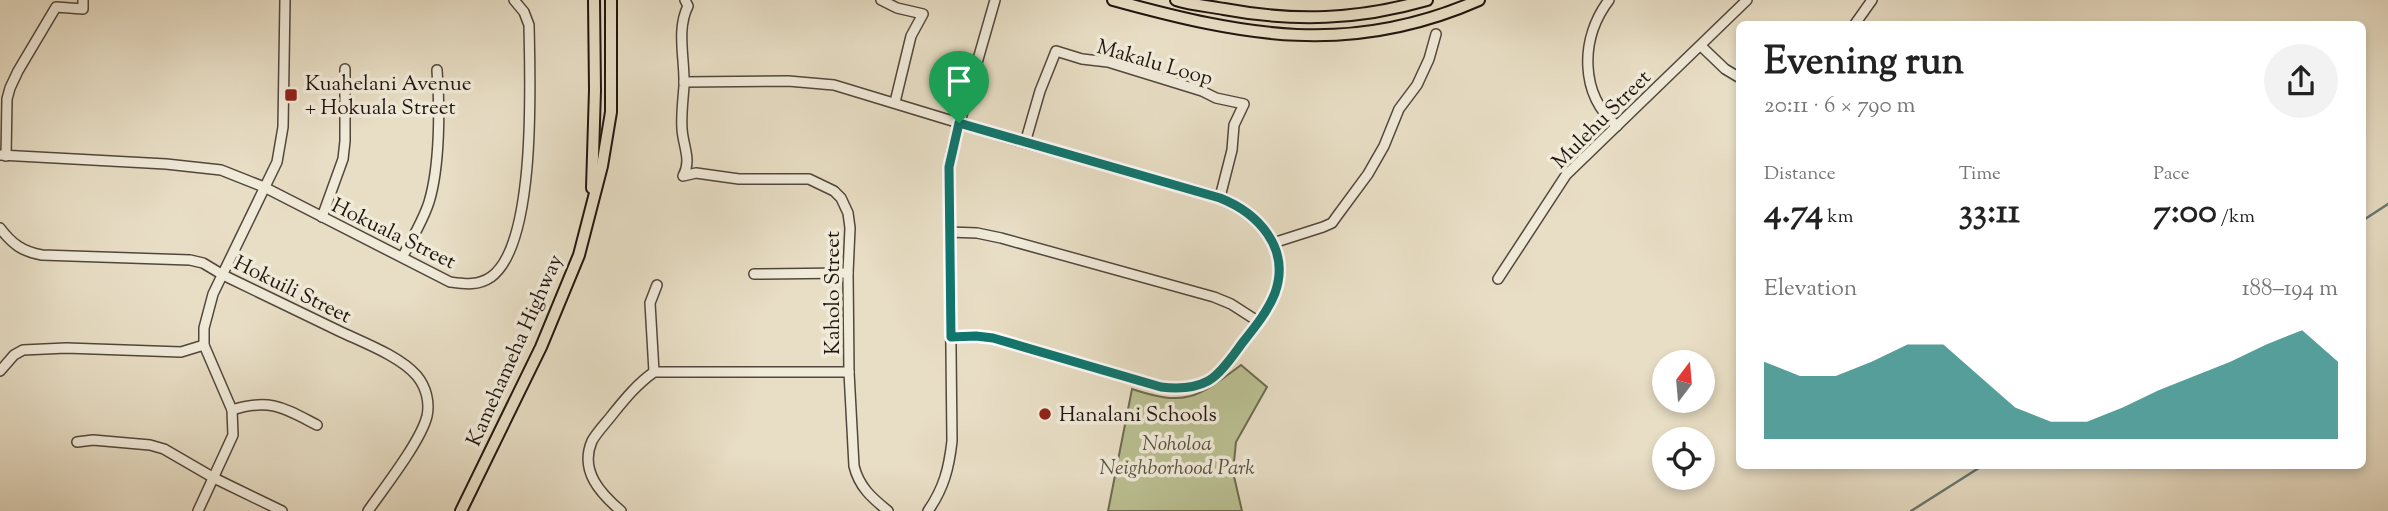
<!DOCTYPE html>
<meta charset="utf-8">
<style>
:root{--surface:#fff;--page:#f2f2f2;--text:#222;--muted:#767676;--accent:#0f766e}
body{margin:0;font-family:"Sorts Mill Goudy",serif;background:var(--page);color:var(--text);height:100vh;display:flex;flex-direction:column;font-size:26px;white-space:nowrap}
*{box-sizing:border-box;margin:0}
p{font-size:23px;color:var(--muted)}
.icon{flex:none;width:38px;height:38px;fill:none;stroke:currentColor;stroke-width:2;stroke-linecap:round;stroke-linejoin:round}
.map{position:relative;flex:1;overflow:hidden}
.sheet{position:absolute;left:1736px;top:21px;width:630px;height:448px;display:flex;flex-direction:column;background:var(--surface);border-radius:10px;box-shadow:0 4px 10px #0003}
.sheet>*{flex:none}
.needle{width:46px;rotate:16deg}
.controls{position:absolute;left:1652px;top:350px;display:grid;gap:14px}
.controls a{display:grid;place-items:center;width:63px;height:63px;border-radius:50%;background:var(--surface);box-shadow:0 4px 10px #0003;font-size:35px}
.pin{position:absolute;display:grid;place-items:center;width:60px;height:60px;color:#fff;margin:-72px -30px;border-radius:50% 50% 50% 0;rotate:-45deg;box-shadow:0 0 7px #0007}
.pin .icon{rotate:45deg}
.round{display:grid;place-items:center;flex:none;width:74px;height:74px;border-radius:37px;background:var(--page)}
.overview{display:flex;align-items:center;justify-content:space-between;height:119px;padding:0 28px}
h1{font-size:38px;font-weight:700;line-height:52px}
.stats{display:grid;grid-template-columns:repeat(3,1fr);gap:10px;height:119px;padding:7px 28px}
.stats div{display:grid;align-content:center}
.stats b{font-size:35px;font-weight:700}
.stats small{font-size:19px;font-weight:400}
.stats p{font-size:19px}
.chart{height:196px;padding:14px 28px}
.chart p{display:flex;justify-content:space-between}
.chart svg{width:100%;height:126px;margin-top:7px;fill:var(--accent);opacity:.7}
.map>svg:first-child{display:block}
.green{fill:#bac092;stroke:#6d6a50;stroke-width:2}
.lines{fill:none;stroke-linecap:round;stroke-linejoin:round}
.stream{stroke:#677973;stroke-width:2.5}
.minor-casing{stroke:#52473c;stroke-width:12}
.major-casing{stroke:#20150f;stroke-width:14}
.minor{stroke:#f0ead9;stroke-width:9}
.major{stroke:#e8dec5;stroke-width:10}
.route-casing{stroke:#fff;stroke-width:14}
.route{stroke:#0f766e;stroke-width:9}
.poi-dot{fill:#8f2418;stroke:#f0ead9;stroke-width:2.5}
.labels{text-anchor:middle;stroke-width:7;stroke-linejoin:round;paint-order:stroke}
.street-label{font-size:21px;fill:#20150f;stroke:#f0ead9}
.poi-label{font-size:21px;fill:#20150f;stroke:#f0ead9;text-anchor:start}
.park-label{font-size:21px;font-style:italic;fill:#56513d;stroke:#f0ead9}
</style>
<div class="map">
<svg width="2388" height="511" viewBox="0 0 2388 511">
<rect width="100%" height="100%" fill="#e8dec5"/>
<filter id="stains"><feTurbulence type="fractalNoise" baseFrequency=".00286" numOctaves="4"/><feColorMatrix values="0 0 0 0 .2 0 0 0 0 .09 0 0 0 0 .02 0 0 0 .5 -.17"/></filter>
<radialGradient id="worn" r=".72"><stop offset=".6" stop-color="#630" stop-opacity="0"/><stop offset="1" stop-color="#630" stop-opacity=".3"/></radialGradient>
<!-- green -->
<path class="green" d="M1241 365 1267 387 1236 442 1233 472 1242 511H1108L1132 389C1186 407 1197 398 1241 365Z"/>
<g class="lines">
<!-- stream -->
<g class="stream">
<path d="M2362 221 2388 204"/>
<path d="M1911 511 1982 466"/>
</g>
<!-- minor casing -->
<g class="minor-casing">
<g id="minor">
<path d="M685 0 688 6C676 30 685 59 684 86 683 100 681 115 682 129 683 146 692 160 683 176L696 173 739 179H809L834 191 841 198 848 213 850 228 848 273 849 372 854 466C859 487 872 498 888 511"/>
<path d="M881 0 897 8 923 14 911 36 895 102"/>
<path d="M1609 0C1580 38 1579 94 1617 126"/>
<path d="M1855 24 1872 0"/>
<path d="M1701 46 1725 69 1740 78"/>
<path d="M684 82 788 81 834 85 1025 143 1220 197C1258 213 1291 248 1275 293 1268 311 1255 327 1243 342 1234 354 1221 374 1208 382 1193 389 1177 389 1161 387L994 338 976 336 951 337"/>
<path d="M1025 143 1040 91 1056 51 1082 59 1108 62 1202 91 1216 98 1244 104 1234 125 1232 150 1220 197"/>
<path d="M0 155 166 164 221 170 264 187 450 282C465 284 478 286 491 277 537 244 530 79 529 25L524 12 514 0"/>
<path d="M6 156 7 99 10 88 18 71 56 7 83 9V0"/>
<path d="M322 217 343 159 345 141V69"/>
<path d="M0 228C12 244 23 252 42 255L190 260 203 263 223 275C262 294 300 312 339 331 362 342 400 356 417 376 426 387 430 402 427 416 421 441 384 488 368 511"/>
<path d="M949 232 977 233 1001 238 1214 297 1231 304 1259 322"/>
<path d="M1273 243 1323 227 1332 223 1337 216 1368 174 1384 146 1399 109 1417 85 1429 59 1436 34"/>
<path d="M403 256C412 238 423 221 429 202 440 166 440 107 437 70"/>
<path d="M754 274 848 273"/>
<path d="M1498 279 1566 175 1747 0"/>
<path d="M0 371 14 355 23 350 66 348 181 352 204 345"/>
<path d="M654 372 650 303 657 285"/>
<path d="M232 410C270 398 284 408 317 425"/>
<path d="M77 442 93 440 150 445 164 449 214 478 282 511"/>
<path d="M198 511 233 435 232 410 204 345V328L213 294 277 162 283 127 285 0"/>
<path d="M621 511C601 494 579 471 592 441 597 432 606 423 612 415 625 399 637 384 654 372H849"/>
<path d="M928 511C944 488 949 468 952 441L949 167 952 150 995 0"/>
</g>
</g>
<!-- major casing -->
<g class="major-casing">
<g id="major">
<path d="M1113 0C1244 36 1350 57 1479 0"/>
<path d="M1176 0C1192 5 1208 6 1224 9 1294 22 1358 20 1427 0"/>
<path d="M592 188 595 90 594 0"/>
<path d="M461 511 541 347 579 255 602 166 611 112V0"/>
</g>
</g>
<!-- minor -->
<use href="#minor" class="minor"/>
<!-- major -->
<use href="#major" class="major"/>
</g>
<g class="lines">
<!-- route casing -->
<g class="route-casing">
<path id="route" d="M959 123 1220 198C1258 213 1291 248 1275 293 1268 311 1255 327 1243 342 1234 354 1221 374 1208 381 1193 389 1177 389 1161 387L993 338 976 336 951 337 949 167Z"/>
</g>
<!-- route -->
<use href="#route" class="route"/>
</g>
<!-- markers -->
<g class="poi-dot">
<rect x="284" y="88" width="14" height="14" rx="3.5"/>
<circle cx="1045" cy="414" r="7"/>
</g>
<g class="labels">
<!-- street labels -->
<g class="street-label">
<text transform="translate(1155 62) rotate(16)" y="7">Makalu Loop</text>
<text transform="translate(1601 119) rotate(-45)" y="7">Mulehu Street</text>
<text transform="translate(394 233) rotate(26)" y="7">Hokuala Street</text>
<text transform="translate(293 289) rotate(26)" y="7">Hokuili Street</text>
<text transform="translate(832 293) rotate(-90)" y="7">Kaholo Street</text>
<text transform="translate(514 350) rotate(-66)" y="7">Kamehameha Highway</text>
</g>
<!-- poi labels -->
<g class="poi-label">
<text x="305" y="90">Kuahelani Avenue<tspan x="305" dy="24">+ Hokuala Street</tspan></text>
<text x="1059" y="421">Hanalani Schools</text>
</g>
<!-- park labels -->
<g class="park-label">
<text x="1177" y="450">Noholoa<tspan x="1177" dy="24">Neighborhood Park</tspan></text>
</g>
</g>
<rect width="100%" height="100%" filter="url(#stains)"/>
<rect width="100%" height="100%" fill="url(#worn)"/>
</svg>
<div class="controls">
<a><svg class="needle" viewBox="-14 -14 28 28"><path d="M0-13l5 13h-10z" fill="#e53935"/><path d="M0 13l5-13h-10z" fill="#767676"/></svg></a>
<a><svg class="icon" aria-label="locate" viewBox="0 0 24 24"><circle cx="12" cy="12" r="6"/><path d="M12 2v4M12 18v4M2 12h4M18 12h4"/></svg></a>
</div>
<div class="pin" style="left:959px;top:123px;background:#1e9e55"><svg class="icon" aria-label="arrive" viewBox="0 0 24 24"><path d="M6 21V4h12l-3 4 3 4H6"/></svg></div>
<section class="sheet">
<div class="overview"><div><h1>Evening run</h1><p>20:11 · 6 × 790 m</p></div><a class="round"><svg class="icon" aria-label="share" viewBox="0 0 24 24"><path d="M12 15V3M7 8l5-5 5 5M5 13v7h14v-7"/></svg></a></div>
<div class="stats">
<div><p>Distance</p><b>4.74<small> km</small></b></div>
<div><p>Time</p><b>33:11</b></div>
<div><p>Pace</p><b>7:00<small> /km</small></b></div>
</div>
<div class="chart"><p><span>Elevation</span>188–194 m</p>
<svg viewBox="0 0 160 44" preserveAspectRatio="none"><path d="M0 44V17L10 22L20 22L30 17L40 11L50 11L60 22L70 33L80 38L90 38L100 33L110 27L120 22L130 17L140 11L150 6L160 17V44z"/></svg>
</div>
</section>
</div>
